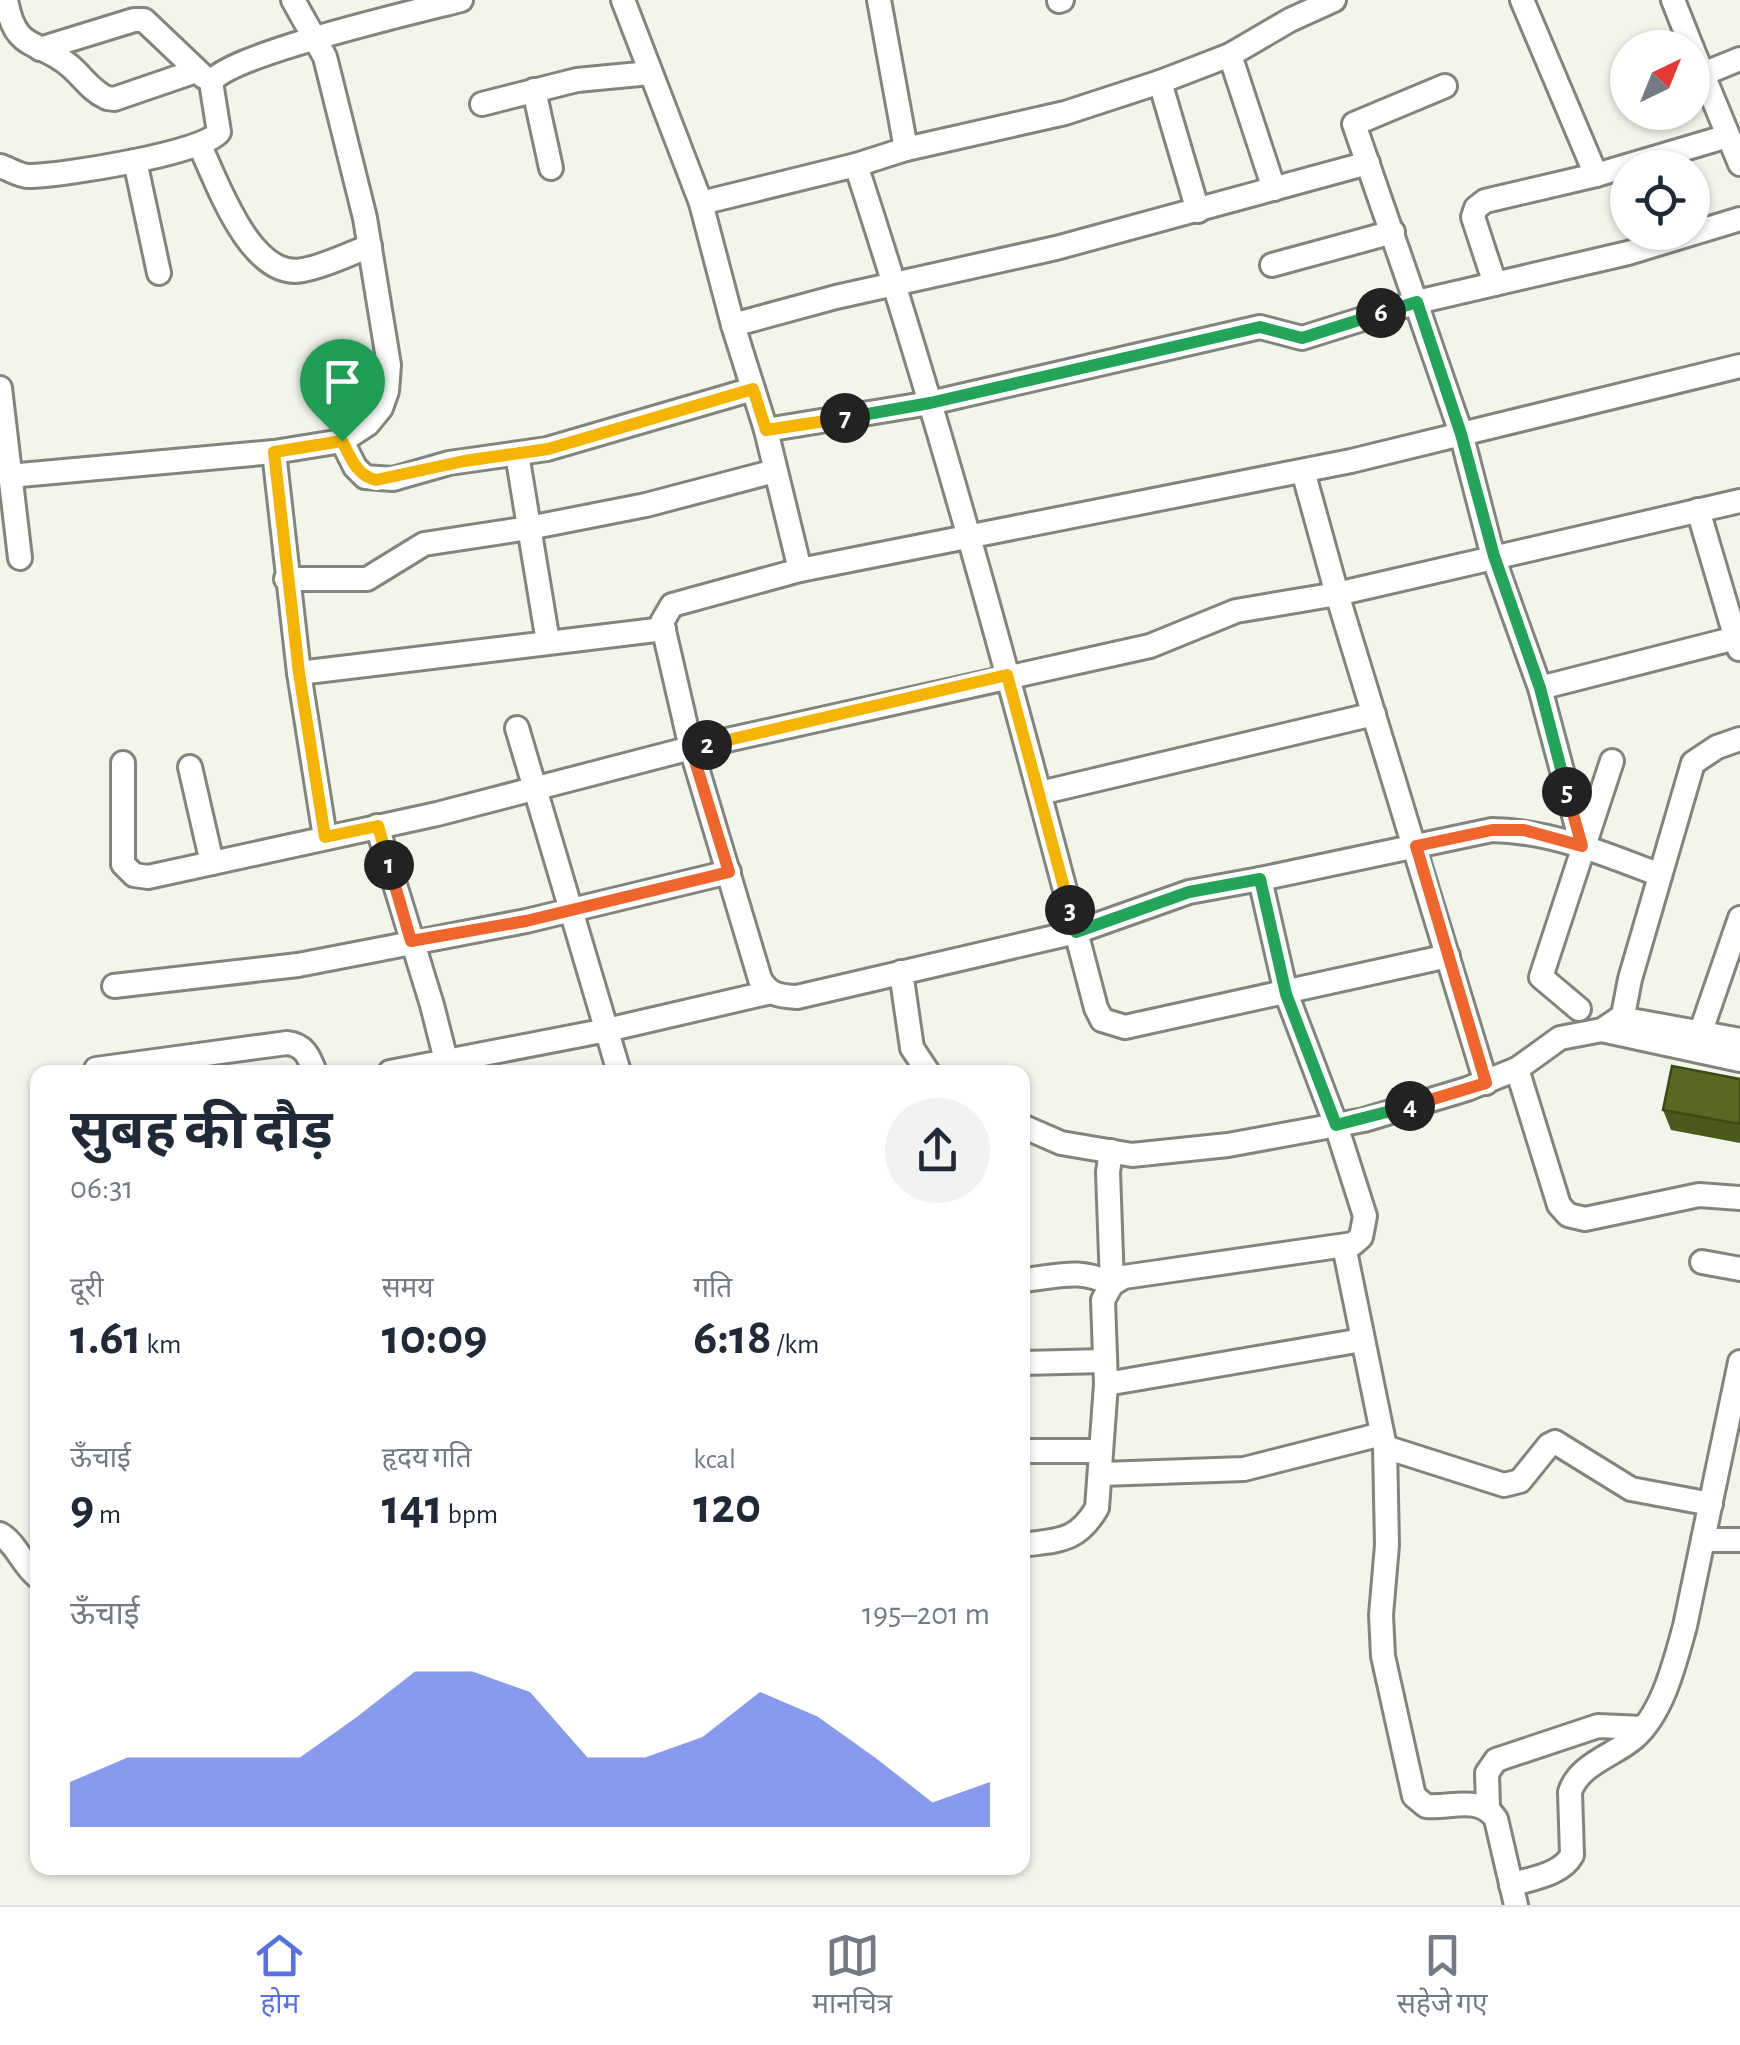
<!DOCTYPE html>
<html lang="hi">
<meta charset="utf-8">
<style>
:root{--surface:#fff;--page:#f2f2f3;--text:#1f2937;--muted:#747a83;--line:#e0e1e3;--accent:#5670e6}
body{margin:0;font-family:"Alegreya Sans","Noto Sans Devanagari",sans-serif;background:var(--page);color:var(--text);height:100vh;display:flex;flex-direction:column;font-size:38px;white-space:nowrap}
*{box-sizing:border-box;margin:0}
p{font-size:32px;color:var(--muted)}
.icon{flex:none;width:55px;height:55px;fill:none;stroke:currentColor;stroke-width:2;stroke-linecap:round;stroke-linejoin:round}
.map{position:relative;flex:1;overflow:hidden}
.panel{position:absolute;left:30px;top:1065px;width:1000px;height:810px;display:flex;flex-direction:column;background:var(--surface);border-radius:20px;box-shadow:0 2px 8px #0004}
.panel>*{flex:none}
.needle{width:65px;rotate:43deg}
.buttons{position:absolute;left:1610px;top:30px;display:grid;gap:20px}
.buttons a{display:grid;place-items:center;width:100px;height:100px;border-radius:50%;background:var(--surface);box-shadow:0 2px 8px #0004;font-size:50px}
.pin{position:absolute;display:grid;place-items:center;width:85px;height:85px;color:#fff;margin:-102px -42px;border-radius:50% 50% 50% 0;rotate:-45deg;box-shadow:0 0 10px #0007}
.pin .icon{rotate:45deg}
.km{position:absolute;width:50px;height:50px;margin:-25px;border-radius:50%;background:#222;color:#fff;font-size:28px;line-height:50px;text-align:center}
.round{display:grid;place-items:center;flex:none;width:105px;height:105px;border-radius:52px;background:var(--page)}
.overview{display:flex;align-items:center;justify-content:space-between;height:170px;padding:0 40px}
h1{font-size:55px;font-weight:700;line-height:75px}
.stats{display:grid;grid-template-columns:repeat(3,1fr);gap:15px;height:170px;padding:10px 40px}
.stats div{display:grid;align-content:center}
.stats b{font-size:50px;font-weight:700}
.stats small{font-size:28px;font-weight:400}
.stats p{font-size:28px}
.chart{height:280px;padding:20px 40px}
.chart p{display:flex;justify-content:space-between}
.chart svg{width:100%;height:180px;margin-top:10px;fill:var(--accent);opacity:.7}
.tabs{display:flex;justify-content:space-around;align-items:center;height:140px;border-top:2px solid var(--line);background:var(--surface);font-size:28px;color:var(--muted)}
.tabs a{display:grid;justify-items:center;gap:5px}
.tabs .current{color:var(--accent)}
.map>svg:first-child{display:block}
.lines{fill:none;stroke-linecap:round;stroke-linejoin:round}
.minor-casing{stroke:#82857b;stroke-width:28}
.minor{stroke:#fff;stroke-width:22}
.wall{fill:#4c591d}
.building{fill:#586722;stroke:#3e4818;stroke-width:2.5}
.split-1-casing{stroke:#fff;stroke-width:20}
.split-2-casing{stroke:#fff;stroke-width:20}
.split-3-casing{stroke:#fff;stroke-width:20}
.split-4-casing{stroke:#fff;stroke-width:20}
.split-5-casing{stroke:#fff;stroke-width:20}
.split-6-casing{stroke:#fff;stroke-width:20}
.split-7-casing{stroke:#fff;stroke-width:20}
.split-8-casing{stroke:#fff;stroke-width:20}
.split-1{stroke:#f5b400;stroke-width:12}
.split-2{stroke:#f0652b;stroke-width:12}
.split-3{stroke:#f5b400;stroke-width:12}
.split-4{stroke:#22a559;stroke-width:12}
.split-5{stroke:#f0652b;stroke-width:12}
.split-6{stroke:#22a559;stroke-width:12}
.split-7{stroke:#22a559;stroke-width:12}
.split-8{stroke:#f5b400;stroke-width:12}
</style>
<div class="map">
<svg width="1740" height="1905" viewBox="0 0 1740 1905">
<rect width="100%" height="100%" fill="#f2f5ea"/>
<g class="lines">
<!-- minor casing -->
<g class="minor-casing">
<g id="minor">
<path d="M6 0C16 54 37 38 70 66 83 77 91 91 107 98L114 99 196 71"/>
<path d="M623 0 701 203 733 325 766 430 930 403 1260 327 1302 338 1417 302 1628 253 1740 219"/>
<path d="M879 0 906 149"/>
<path d="M1522 0 1596 175"/>
<path d="M1673 0 1692 48"/>
<path d="M1059 1 1062 0"/>
<path d="M1692 48 1740 164"/>
<path d="M40 49 134 20H144L204 77"/>
<path d="M1230 55 1274 189"/>
<path d="M1703 74 1740 59"/>
<path d="M1160 82 1198 211"/>
<path d="M1445 86 1354 124 1461 433 1493 557 1540 688 1582 846"/>
<path d="M534 90 551 168"/>
<path d="M482 104 577 80 650 73"/>
<path d="M200 146C217 182 251 281 303 270 326 266 349 254 370 246"/>
<path d="M135 161 159 273"/>
<path d="M856 165C947 443 1022 725 1096 1008L1102 1020 1125 1027 1448 956"/>
<path d="M0 166C10 169 19 176 29 176 59 176 206 153 219 132L211 82C231 54 418 11 461 0"/>
<path d="M701 203 856 165 906 149 1065 113 1160 82 1230 55 1290 20 1334 0"/>
<path d="M1272 265 1393 232"/>
<path d="M1495 284 1473 217 1476 208 1485 201 1596 175 1728 136"/>
<path d="M733 325 836 297 1056 248 1368 163"/>
<path d="M0 388 20 558"/>
<path d="M766 430 800 570"/>
<path d="M342 441 355 467 365 477 393 479 449 463 547 449 753 389"/>
<path d="M274 452 299 673 664 629"/>
<path d="M517 454 548 642"/>
<path d="M1303 471 1337 594 1486 1083"/>
<path d="M9 476 274 452 342 441 368 424 381 408 387 391 389 365 365 218 325 57 293 0"/>
<path d="M1698 510 1739 649"/>
<path d="M286 579H367L424 544 529 528 646 505 775 471"/>
<path d="M299 673 325 837"/>
<path d="M1540 688 1740 637"/>
<path d="M517 728 619 1072"/>
<path d="M123 763V864L134 875 148 877 437 814 691 748 1150 646 1236 611 1337 594 1740 501"/>
<path d="M190 767 212 863"/>
<path d="M1040 793 1374 714"/>
<path d="M377 826 432 1005 449 1072"/>
<path d="M1260 879 1189 892 1076 932 797 997C779 996 769 995 760 979L691 748 662 622 672 605 800 570 1351 461 1740 366"/>
<path d="M901 972 912 1048 928 1072"/>
<path d="M114 986 298 965 526 921 729 872"/>
<path d="M1579 1009 1541 977 1612 761"/>
<path d="M1606 1031 1740 1060"/>
<path d="M1620 1031 1630 979 1693 763 1717 747 1740 739"/>
<path d="M1701 1031 1740 918"/>
<path d="M96 1069 287 1043C305 1045 309 1057 315 1072"/>
<path d="M1517 1069 1559 1205 1568 1215 1585 1219 1699 1195 1740 1198"/>
<path d="M390 1072 607 1030 771 992"/>
<path d="M1022 1126 1061 1143 1132 1155 1228 1145 1364 1120 1467 1089 1517 1069 1560 1038 1602 1030 1620 1018 1740 1040"/>
<path d="M1111 1151 1108 1172 1112 1284"/>
<path d="M1344 1246 1385 1447 1387 1545 1381 1615 1383 1656 1414 1796 1426 1806C1452 1808 1480 1795 1496 1819L1516 1905"/>
<path d="M1702 1262 1740 1269"/>
<path d="M1022 1280C1060 1277 1076 1267 1112 1284"/>
<path d="M1022 1363 1105 1361"/>
<path d="M1106 1384 1362 1340"/>
<path d="M1385 1447 1504 1485 1520 1481 1549 1445 1555 1442 1631 1489 1711 1504"/>
<path d="M1022 1451H1100"/>
<path d="M1102 1474 1244 1469 1382 1434"/>
<path d="M0 1534C17 1544 22 1565 38 1577"/>
<path d="M1703 1540H1740"/>
<path d="M1022 1545C1059 1540 1077 1542 1097 1508L1106 1384 1103 1300 1112 1284 1124 1277 1353 1244 1361 1237 1365 1216 1336 1125 1286 993 1260 879 1492 830C1551 831 1605 854 1660 875"/>
<path d="M1488 1808 1487 1773 1496 1760 1598 1726 1643 1728"/>
<path d="M1511 1885C1532 1878 1561 1875 1572 1855L1570 1792C1579 1764 1613 1756 1634 1738 1663 1713 1675 1662 1685 1626L1740 1362"/>
</g>
</g>
<!-- minor -->
<use href="#minor" class="minor"/>
</g>
<!-- wall -->
<path class="wall" d="M1740 1079V1143L1671 1130 1663 1110Z"/>
<!-- building -->
<path class="building" d="M1672 1066 1740 1079V1124L1663 1110Z"/>
<g class="lines">
<!-- split-1 casing -->
<g class="split-1-casing">
<path id="split-1" d="M342 441 274 452 299 673 325 837 378 826 389 865"/>
</g>
<!-- split-2 casing -->
<g class="split-2-casing">
<path id="split-2" d="M389 865 411 941 526 921 729 872 691 748 707 745"/>
</g>
<!-- split-3 casing -->
<g class="split-3-casing">
<path id="split-3" d="M707 745 1007 675 1070 910"/>
</g>
<!-- split-4 casing -->
<g class="split-4-casing">
<path id="split-4" d="M1070 910 1076 932 1189 892 1260 879 1286 994 1336 1125 1410 1106"/>
</g>
<!-- split-5 casing -->
<g class="split-5-casing">
<path id="split-5" d="M1410 1106 1486 1083 1416 846 1492 830H1524L1582 846 1567 792"/>
</g>
<!-- split-6 casing -->
<g class="split-6-casing">
<path id="split-6" d="M1381 313 1417 302 1461 434 1494 556 1540 688 1567 792"/>
</g>
<!-- split-7 casing -->
<g class="split-7-casing">
<path id="split-7" d="M845 418 930 403 1260 327 1302 338 1381 313"/>
</g>
<!-- split-8 casing -->
<g class="split-8-casing">
<path id="split-8" d="M342 441C351 458 356 475 376 480L464 461 548 449 753 389 766 430 845 418"/>
</g>
<!-- split-1 -->
<use href="#split-1" class="split-1"/>
<!-- split-2 -->
<use href="#split-2" class="split-2"/>
<!-- split-3 -->
<use href="#split-3" class="split-3"/>
<!-- split-4 -->
<use href="#split-4" class="split-4"/>
<!-- split-5 -->
<use href="#split-5" class="split-5"/>
<!-- split-6 -->
<use href="#split-6" class="split-6"/>
<!-- split-7 -->
<use href="#split-7" class="split-7"/>
<!-- split-8 -->
<use href="#split-8" class="split-8"/>
</g>
</svg>
<div class="buttons">
<a><svg class="needle" viewBox="-14 -14 28 28"><path d="M0-13l5 13h-10z" fill="#e53935"/><path d="M0 13l5-13h-10z" fill="#747a83"/></svg></a>
<a><svg class="icon" aria-label="locate" viewBox="0 0 24 24"><circle cx="12" cy="12" r="6"/><path d="M12 2v4M12 18v4M2 12h4M18 12h4"/></svg></a>
</div>
<div class="pin" style="left:342px;top:441px;background:#1e9e55"><svg class="icon" aria-label="arrive" viewBox="0 0 24 24"><path d="M6 21V4h12l-3 4 3 4H6"/></svg></div>
<b class="km" style="left:389px;top:865px">1</b>
<b class="km" style="left:707px;top:745px">2</b>
<b class="km" style="left:1070px;top:910px">3</b>
<b class="km" style="left:1410px;top:1106px">4</b>
<b class="km" style="left:1567px;top:792px">5</b>
<b class="km" style="left:1381px;top:313px">6</b>
<b class="km" style="left:845px;top:418px">7</b>
<section class="panel">
<div class="overview"><div><h1>सुबह की दौड़</h1><p>06:31</p></div><a class="round"><svg class="icon" aria-label="share" viewBox="0 0 24 24"><path d="M12 15V3M7 8l5-5 5 5M5 13v7h14v-7"/></svg></a></div>
<div class="stats">
<div><p>दूरी</p><b>1.61<small> km</small></b></div>
<div><p>समय</p><b>10:09</b></div>
<div><p>गति</p><b>6:18<small> /km</small></b></div>
</div>
<div class="stats">
<div><p>ऊँचाई</p><b>9<small> m</small></b></div>
<div><p>हृदय गति</p><b>141<small> bpm</small></b></div>
<div><p>kcal</p><b>120</b></div>
</div>
<div class="chart"><p><span>ऊँचाई</span>195–201 m</p>
<svg viewBox="0 0 160 44" preserveAspectRatio="none"><path d="M0 44V33L10 27L20 27L30 27L40 27L50 17L60 6L70 6L80 11L90 27L100 27L110 22L120 11L130 17L140 27L150 38L160 33V44z"/></svg>
</div>
</section>
</div>
<nav class="tabs">
<a class="current"><svg class="icon" aria-label="home" viewBox="0 0 24 24"><path d="M3 11l9-7 9 7M6 9v11h12V9"/></svg>होम</a>
<a><svg class="icon" aria-label="map" viewBox="0 0 24 24"><path d="M3 6l6-2 6 2 6-2v14l-6 2-6-2-6 2zM9 4v14M15 6v14"/></svg>मानचित्र</a>
<a><svg class="icon" aria-label="saved" viewBox="0 0 24 24"><path d="M7 4h10v16l-5-4-5 4z"/></svg>सहेजे गए</a>
</nav>
